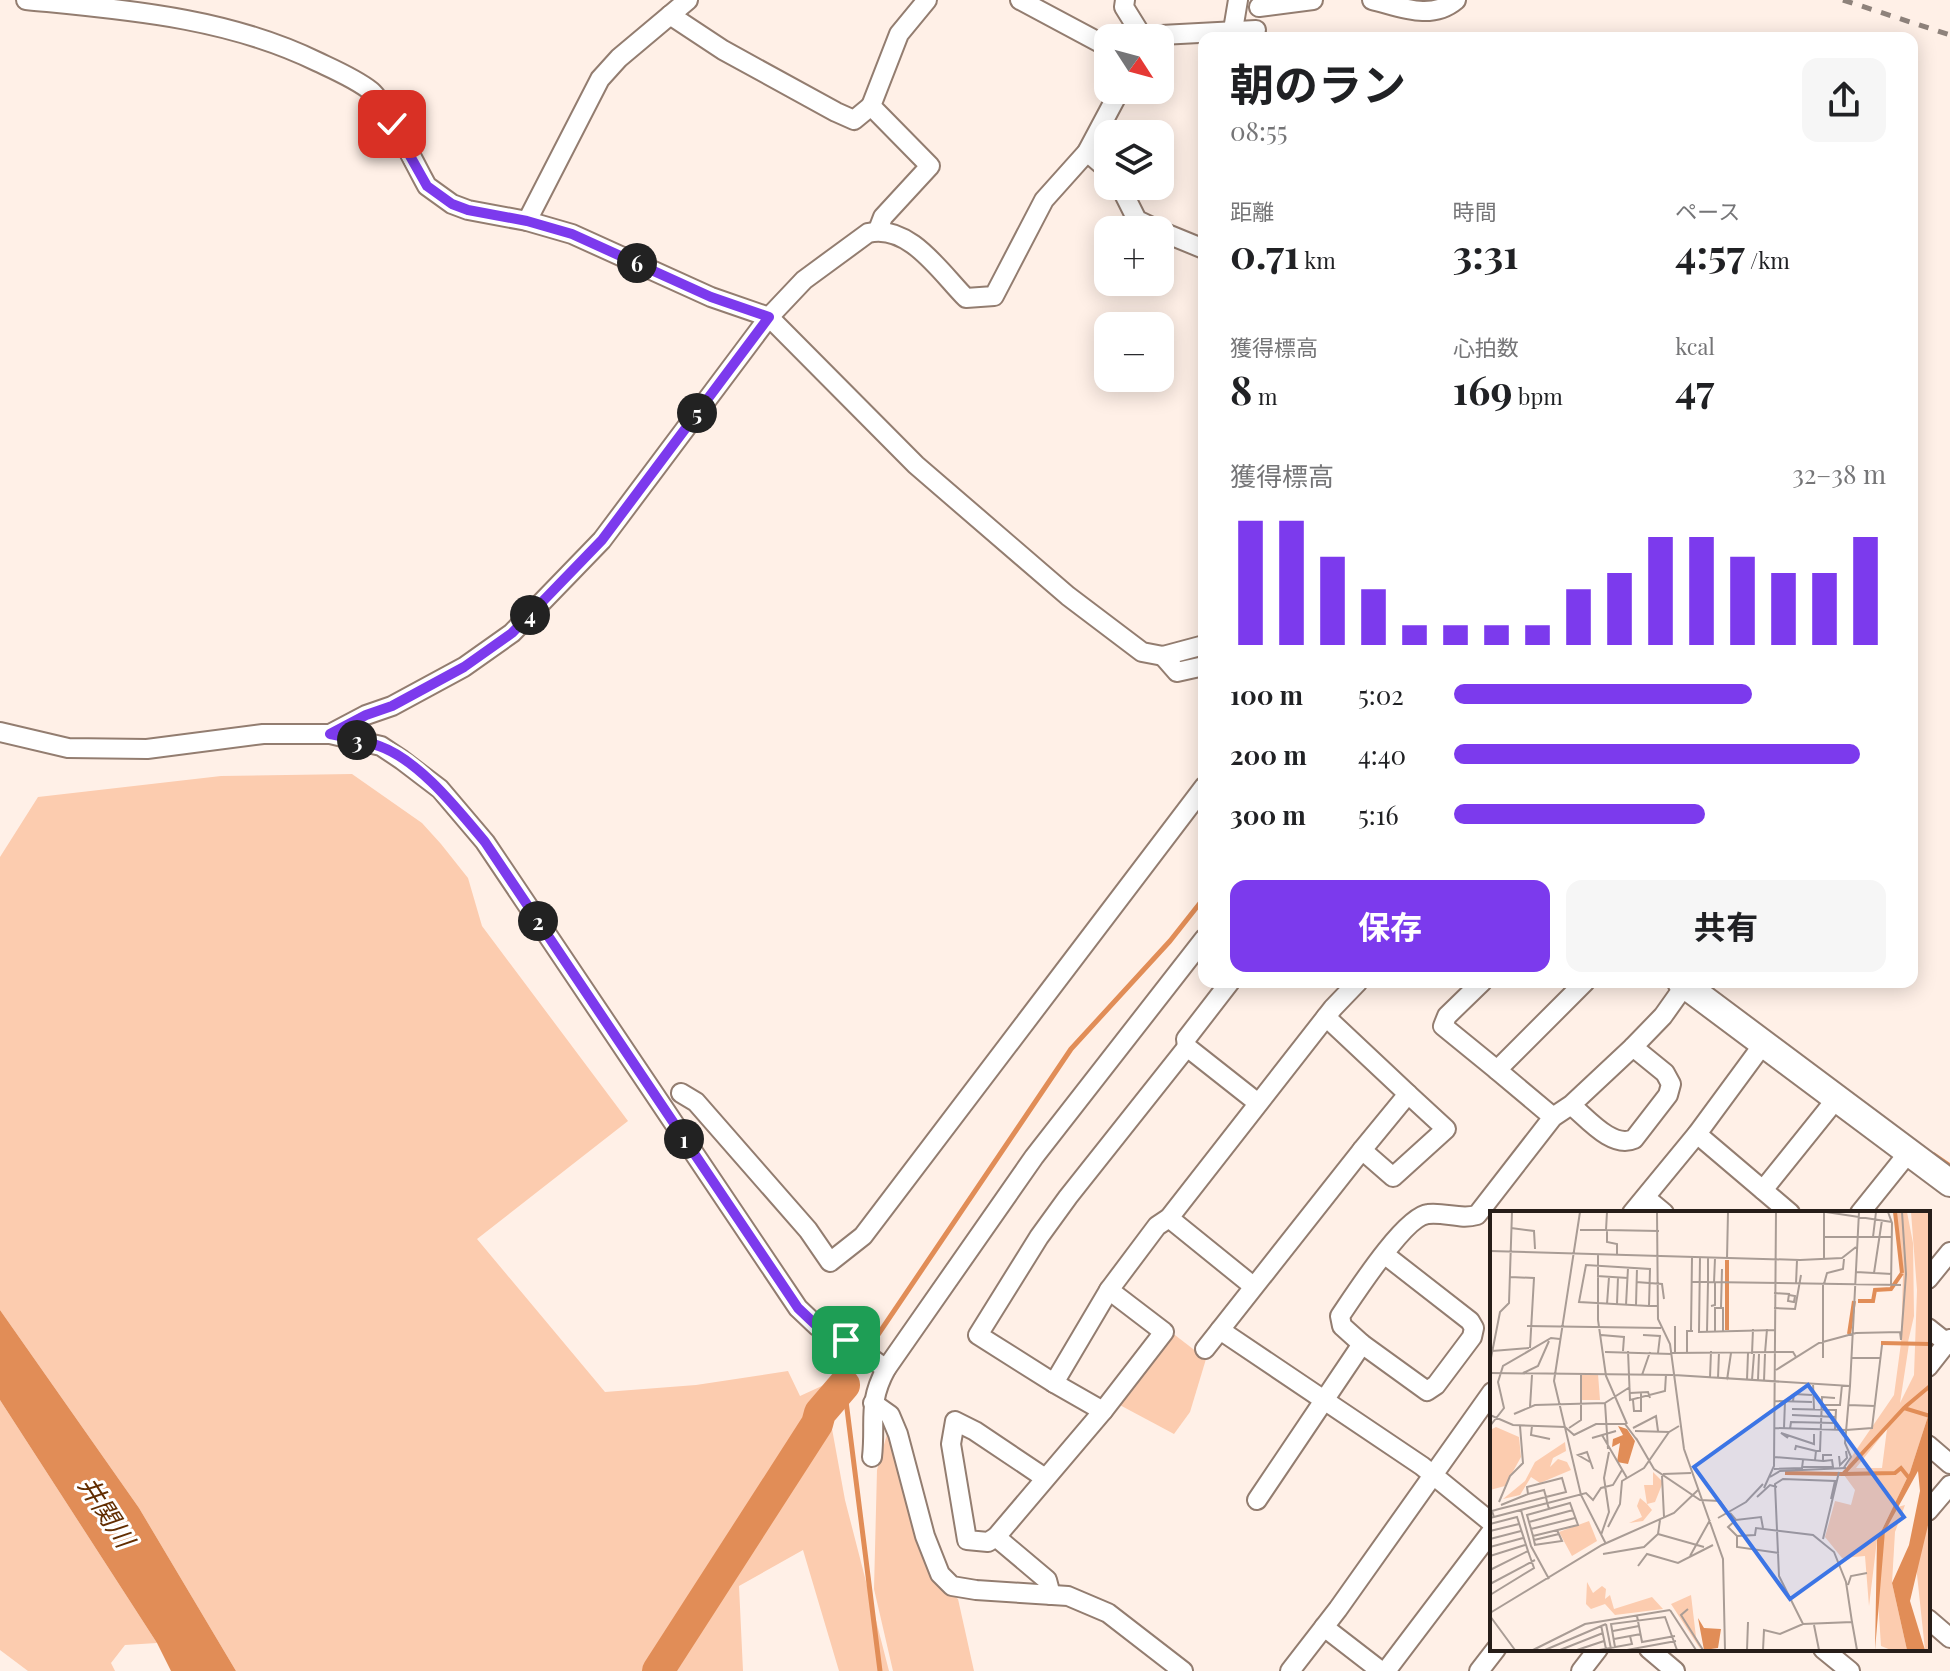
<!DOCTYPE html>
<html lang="ja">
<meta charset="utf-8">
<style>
:root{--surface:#fff;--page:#f6f6f6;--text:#202124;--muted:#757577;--accent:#7c3aed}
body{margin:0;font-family:"Playfair Display","Noto Sans JP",serif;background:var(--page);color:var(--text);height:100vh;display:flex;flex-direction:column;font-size:30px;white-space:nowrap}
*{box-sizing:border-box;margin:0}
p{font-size:26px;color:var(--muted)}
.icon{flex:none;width:44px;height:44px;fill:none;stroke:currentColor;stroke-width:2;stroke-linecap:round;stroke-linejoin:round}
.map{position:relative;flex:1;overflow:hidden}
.details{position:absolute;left:1198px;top:32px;width:720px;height:956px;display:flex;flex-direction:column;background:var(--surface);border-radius:16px;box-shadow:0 4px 20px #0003}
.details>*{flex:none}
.needle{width:52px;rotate:126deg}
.tools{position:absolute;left:1094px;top:24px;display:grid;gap:16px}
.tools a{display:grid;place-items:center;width:80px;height:80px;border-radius:16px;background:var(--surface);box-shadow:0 4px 20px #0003;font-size:40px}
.pin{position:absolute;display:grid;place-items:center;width:68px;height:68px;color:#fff;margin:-34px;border-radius:16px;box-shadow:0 4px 12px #0006}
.km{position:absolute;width:40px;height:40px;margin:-20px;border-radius:50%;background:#222;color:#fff;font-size:22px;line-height:40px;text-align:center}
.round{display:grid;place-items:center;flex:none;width:84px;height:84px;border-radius:16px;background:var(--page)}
.overview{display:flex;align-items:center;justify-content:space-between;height:136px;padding:0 32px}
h1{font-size:44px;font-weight:700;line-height:60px}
.figures{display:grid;grid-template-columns:repeat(3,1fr);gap:12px;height:136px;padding:8px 32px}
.figures div{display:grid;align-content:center}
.figures b{font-size:40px;font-weight:700}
.figures small{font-size:22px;font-weight:400}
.figures p{font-size:22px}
.chart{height:224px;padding:16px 32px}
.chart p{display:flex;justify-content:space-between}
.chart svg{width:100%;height:144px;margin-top:8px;stroke:var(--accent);stroke-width:6}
.action{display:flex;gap:16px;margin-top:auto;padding:16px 32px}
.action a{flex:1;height:92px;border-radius:16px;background:var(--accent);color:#fff;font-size:32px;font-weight:700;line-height:92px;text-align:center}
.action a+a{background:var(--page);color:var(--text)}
ul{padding:0 32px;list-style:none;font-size:26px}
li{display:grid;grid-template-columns:128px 96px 1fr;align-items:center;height:60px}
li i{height:20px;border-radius:10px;background:var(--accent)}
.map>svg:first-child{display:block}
.green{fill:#fcccaf}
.water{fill:#e18d57}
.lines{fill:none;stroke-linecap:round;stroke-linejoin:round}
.stream{stroke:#e18d57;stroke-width:5}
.river{stroke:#e18d57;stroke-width:32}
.street-casing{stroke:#937d70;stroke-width:22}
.secondary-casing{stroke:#937d70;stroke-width:30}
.street{stroke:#fff;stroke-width:18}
.secondary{stroke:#fff;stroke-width:26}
.rail{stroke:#8e827b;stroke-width:5;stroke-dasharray:10 10;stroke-linecap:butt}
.route-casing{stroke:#fff;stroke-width:16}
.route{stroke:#7c3aed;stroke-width:10}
.labels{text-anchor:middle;stroke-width:6;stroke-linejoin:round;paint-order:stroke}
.water-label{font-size:26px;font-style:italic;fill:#622d01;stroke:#fff}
.inset-river{fill:none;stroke:#e18d57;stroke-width:4}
.inset-road{fill:none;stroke:#a99c95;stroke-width:2}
.view{fill:#3c75e5;fill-opacity:0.15;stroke:#3c75e5;stroke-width:4}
.inset-edge{fill:none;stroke:#271e19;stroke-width:4}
</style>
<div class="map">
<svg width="1950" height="1671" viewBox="0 0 1950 1671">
<rect width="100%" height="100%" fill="#fff0e7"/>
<!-- green -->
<g class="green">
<path d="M352 774 422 823 441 844 468 878 482 926 628 1121 477 1239 605 1392 696 1385 788 1371 800 1396 824 1385 845 1500 889 1671H839L803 1550 739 1586 743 1671H236L139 1508 0 1310V857L38 797 221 776Z"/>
<path d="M1171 1332 1206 1359 1190 1412 1174 1434 1116 1403Z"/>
<path d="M0 1400 157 1643 125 1645 111 1663 115 1671H28L0 1650Z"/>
<path d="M887 1434 937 1582 958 1599 974 1671H893L874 1589 877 1470Z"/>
</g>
<!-- water -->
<path class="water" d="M0 1310 139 1508 236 1671H171L157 1643 0 1400Z"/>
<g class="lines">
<!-- stream -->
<g class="stream">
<path d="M1934 1155 1950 1166"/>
<path d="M880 1671 844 1385 1071 1049 1170 941 1204 898"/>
</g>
<!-- river -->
<path class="river" d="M658 1671 817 1424 820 1413 844 1385"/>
<!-- street casing -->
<g class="street-casing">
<g id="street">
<path d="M26 0C126 10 226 17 318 62 335 70 356 79 371 91 387 105 415 165 427 186L452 204 468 210 527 221 572 234 711 297 769 317 916 465 1068 596 1142 652 1163 656 1204 645"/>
<path d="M1020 0 1108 47"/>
<path d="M1125 0 1124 7 1142 36"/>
<path d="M1372 0C1401 7 1431 21 1456 0"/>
<path d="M1259 7 1313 0"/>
<path d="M670 15 723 50 836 112 854 120 871 106"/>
<path d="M1233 30 1238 0"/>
<path d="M1142 38V36L1256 30"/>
<path d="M1087 152 1108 170"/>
<path d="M1120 186 1137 220 1158 230"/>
<path d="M527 221 600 79 619 58 688 0"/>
<path d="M878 230 883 217 930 166 871 106 899 34 927 0"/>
<path d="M1160 231 1204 249"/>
<path d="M1163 656 1177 672 1204 666"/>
<path d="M0 732 68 748 147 749 263 734H330L366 715 392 706 464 667 512 633 602 540 769 317 804 280 868 233C909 223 941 273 966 298L994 296 1044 200 1087 152 1120 90"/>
<path d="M330 734 381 746 402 760 440 789 485 842 798 1308 817 1326 846 1340 886 1369"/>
<path d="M1230 982 1186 1039 1187 1047 1258 1103"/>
<path d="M1482 982 1447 1016 1443 1026 1497 1070"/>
<path d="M1326 1017 1408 1094 1362 1150"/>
<path d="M1633 1047 1663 1016 1685 985"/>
<path d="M681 1093 696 1102 808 1230 830 1262 863 1236 1204 787"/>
<path d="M1408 1094 1446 1129 1393 1177 1362 1150 1220 1330 1422 1466 1492 1523"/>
<path d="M1553 1117 1497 1070 1585 982"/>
<path d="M1697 1134 1790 1213"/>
<path d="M1763 1190 1837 1098"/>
<path d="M1646 1198 1664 1213"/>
<path d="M1632 1213 1697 1134 1764 1043"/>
<path d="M1860 1213 1909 1152"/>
<path d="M1169 1218 1253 1286"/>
<path d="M1384 1254 1470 1321 1474 1328 1472 1337 1436 1385 1427 1391 1362 1344 1342 1326 1340 1316C1355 1294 1405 1216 1428 1214 1446 1212 1460 1220 1477 1215L1553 1117 1571 1105C1587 1118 1612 1149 1634 1139L1668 1095 1671 1084 1665 1073 1633 1047 1571 1105"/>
<path d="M1928 1279 1950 1252"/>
<path d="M1109 1290 1054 1383 978 1335 1039 1237 1068 1197 1187 1047"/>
<path d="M1928 1328 1947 1343"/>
<path d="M1205 1349 1220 1330"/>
<path d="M1928 1367 1950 1339"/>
<path d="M873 1403 890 1415 898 1434 925 1536 940 1574 952 1586 976 1590 1068 1596 1108 1613 1183 1671"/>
<path d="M1103 1411 1164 1332 1109 1290 1157 1226 1169 1218 1333 1008 1358 982"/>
<path d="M1928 1445 1950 1464"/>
<path d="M872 1457C876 1421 867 1404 886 1369L1034 1157 1204 939"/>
<path d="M1045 1478 975 1431 955 1421 951 1444 967 1540 988 1542 996 1537 1047 1580 1051 1595"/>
<path d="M1257 1500 1362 1344"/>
<path d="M1928 1511 1950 1485"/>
<path d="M996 1537 1103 1411 1054 1383"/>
<path d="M1928 1619 1950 1638"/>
<path d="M1324 1627 1381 1671"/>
<path d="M1649 1649 1675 1671"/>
<path d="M1823 1649 1850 1671"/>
<path d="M1290 1671 1338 1609 1492 1392"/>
<path d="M1386 1671 1492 1531"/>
<path d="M1479 1671 1496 1649"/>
<path d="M1581 1671 1598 1649"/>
</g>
</g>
<!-- secondary casing -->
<g class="secondary-casing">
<path id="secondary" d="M1681 982 1950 1183"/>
</g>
<!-- street -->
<use href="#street" class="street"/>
<!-- secondary -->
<use href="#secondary" class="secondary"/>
<!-- rail -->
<path class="rail" d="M1843 0 1950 35"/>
</g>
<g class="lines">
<!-- route casing -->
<g class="route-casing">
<path id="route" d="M392 124 427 186 452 204 468 210 527 221 572 234 711 297 769 317 602 540 512 633 464 667 392 706 366 715 330 734C346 737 363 740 379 746 419 760 458 810 485 842L798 1308 817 1326 846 1340"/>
</g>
<!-- route -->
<use href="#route" class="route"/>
</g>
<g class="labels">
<!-- water labels -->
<g class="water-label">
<text transform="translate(106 1512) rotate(57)" y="9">井関川</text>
</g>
</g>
<!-- overview -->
<g transform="translate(1490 1211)">
<rect width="440" height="440" fill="#fff0e7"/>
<path d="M406 1H417L423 32 424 105 418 131H411L413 64ZM421 1H440V199L420 261 387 329 379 395 375 345 352 347 335 326 345 290 361 294 365 279 354 264 364 252 357 256 362 245 404 184 411 132 419 133 410 192 424 164 427 79ZM397 218 392 257H366ZM108 163 110 189H91V164ZM6 216 29 226 31 246 15 275 0 279V219ZM75 231 76 240 63 247 60 256 68 248 77 251 81 259 50 272 41 266 30 284 13 288 35 270 45 251ZM163 261 173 271 165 291 157 293 162 299 153 310 139 312 152 306 147 295 150 287 157 293 154 274H163ZM415 294 405 321 402 372 417 439H401L391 435 387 374 395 320 404 297ZM440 306V439H435L426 354ZM99 310 107 330 82 345 69 321ZM97 371 103 382 112 375 116 378 115 388 120 384 124 398 162 386 173 398 125 404 115 393 101 398 96 393ZM201 384 206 426 211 439 181 393Z" fill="#fcccaf" fill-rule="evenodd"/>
<path d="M440 199V306L420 390 435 439H417L402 372 419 334 430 280 428 260 395 320 385 439 387 329 420 261ZM128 215 137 218 145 230 138 253 127 251 130 232 122 236 123 228 133 224ZM208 407 214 417 231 418 228 437 214 439Z" fill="#e18d57"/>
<path class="inset-river" d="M405 1 412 62M237 49V119M368 90H383L385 79 401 78 412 62M359 123 364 90M391 132 440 133M415 196 440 175M295 262 353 263 414 197 440 205M353 263 405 262 411 257 419 267"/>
<path class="inset-road" d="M90 1 64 170 91 284 116 333M167 1 168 108 180 133 194 238 233 348 235 439M334 1V47M336 1 402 11M398 1 402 12 401 74M21 17 44 20 45 38M90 19H116L117 1M116 19 169 20M117 20V31L127 33V45M335 26H401M383 26 386 1M0 40 310 49 352 47 366 36M108 44V109L116 165 137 213M210 47 209 121 285 119M218 47V71L411 74M237 48 238 1M366 61 402 63M384 62 392 9M107 65 138 67M20 66 44 67 40 137M146 71 172 73 174 88M202 71H218L217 121M224 72 225 47M306 73 307 49M334 73 337 62 353 58 354 48M284 82 299 83 298 90 304 91 305 85 299 84M117 93 119 66M127 93 128 66M136 94 138 57M146 94 147 57M159 95 160 58 96 54 89 91 107 92 159 95H168M221 95 225 94V72M225 96V121M225 97H233V121M231 97 232 58M284 97 305 98 311 64M37 115 171 117M201 120 202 47M111 124 134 126 133 140M153 124 170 125 168 142M2 140 39 137M138 140 140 189 175 180 176 163M115 141 182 143M197 141V120H203M182 142 303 141 306 146M185 142V115M275 142 277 118M262 143 263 118M333 147V73M361 147H391M0 152 10 101 19 92 22 1M286 159 329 132 366 122 410 121 411 129 416 63 412 1M0 162 183 164M33 162 48 155 59 130M152 164 160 141M184 164 360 175 369 1M220 167 221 140M228 167 229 141M237 169 241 142M257 169 258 142M262 169 264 143M268 169 269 143M274 170 275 143M323 172 324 198M140 182 158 181 160 187M143 189 144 200H151V181M285 190 322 191M303 190 304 183 322 184M331 194H350L352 174M358 194 385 195M40 196 42 164M302 198 346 199 345 218M24 203 45 194 115 192M0 204 23 214 75 216 84 224 106 213H135L147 229M302 204 346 206M0 215 14 197 8 171 13 155 61 127 70 128M42 215 41 224 60 228M79 217 91 209V163M143 217 166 205 168 220M284 217 356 219M294 217 295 190M300 218 301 211 345 212M356 219 382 217 392 134M145 220 179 221 189 215M112 224 137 267M102 227 126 220M146 227 164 258 210 289 230 290 239 303M298 227 291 222 324 233V223M118 238 115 192 140 176M305 239 306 235 326 240M349 245 350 254 357 247 356 240M284 246 333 250V244H342M325 249 326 240H330L332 186 345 187M100 251 88 244 97 241 103 258M313 256H343L342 249 333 250M284 258 312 257 313 249M353 258 361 246 355 232 360 175M173 263 201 262M172 265 174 306M280 266 290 260 356 257M274 277 284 255 286 1M267 286 280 274 287 276M9 291 20 265 33 252 30 215M11 294 38 283M31 299 41 335 59 368M240 302 246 309 271 306 273 317M4 306 2 300 9 298 33 292 56 286 76 281 72 267 37 276 38 283 54 279 56 286 57 291 59 298M0 307 96 282 103 289 111 277 123 274 132 259M228 307 256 291 273 273M246 309 238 316 247 325V336L289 342M39 311 83 299M0 313 27 306 38 340 0 359M118 316 130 293 132 270 154 257 179 221M41 318 85 307M0 320 29 313M168 323 214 336M111 324 119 301 114 267 119 241M43 325 88 314 80 292 37 304 43 325 45 334M247 325 265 324 266 317 323 324 344 341 356 371 362 411 313 413 290 423 274 419 273 439M0 328 31 320M333 328 349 261M44 329 69 323M44 334 72 330 67 319M0 336 33 327M113 343 154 336 168 323 170 309M0 345 35 334M200 345 220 309M148 355 157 343 188 352 223 334M0 373 45 349M358 374 361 365 377 362M0 384 44 357 38 340M198 398 191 404 213 439M180 399 206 439M0 402 112 334 184 302 208 279M0 405 25 439M147 405 152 431 185 425M362 411 367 439M116 413 121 438M313 413 289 365 285 273 293 268 345 270 341 288M111 414 116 438M324 414 329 439M123 420 149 415M124 428 151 423M125 436 121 413 175 406 187 439M43 439 95 413 180 399M55 439 116 413M70 439 113 422M87 439 114 430M109 439 142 433 140 425M137 439 186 430M257 439 258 411"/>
<path class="view" d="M318 174 414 306 300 388 204 256Z"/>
<rect width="440" height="440" class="inset-edge"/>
</g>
</svg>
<div class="tools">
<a><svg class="needle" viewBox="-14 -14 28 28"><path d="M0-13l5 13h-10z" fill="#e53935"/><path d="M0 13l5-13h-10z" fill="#757577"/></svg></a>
<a><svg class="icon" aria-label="layers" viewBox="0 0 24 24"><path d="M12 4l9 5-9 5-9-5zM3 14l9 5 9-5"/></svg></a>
<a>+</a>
<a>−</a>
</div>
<div class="pin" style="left:846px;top:1340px;background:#1e9e55"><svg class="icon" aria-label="arrive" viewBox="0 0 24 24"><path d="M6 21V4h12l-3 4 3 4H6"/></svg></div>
<div class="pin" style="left:392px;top:124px;background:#d93025"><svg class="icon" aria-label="check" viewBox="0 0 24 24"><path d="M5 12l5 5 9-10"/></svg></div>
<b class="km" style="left:684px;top:1139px">1</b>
<b class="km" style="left:538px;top:921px">2</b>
<b class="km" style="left:357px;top:740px">3</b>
<b class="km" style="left:530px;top:615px">4</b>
<b class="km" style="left:697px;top:413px">5</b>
<b class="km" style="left:637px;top:263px">6</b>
<section class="details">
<div class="overview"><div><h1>朝のラン</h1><p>08:55</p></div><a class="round"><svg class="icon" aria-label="share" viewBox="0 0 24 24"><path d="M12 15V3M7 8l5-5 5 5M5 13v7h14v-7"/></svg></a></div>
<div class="figures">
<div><p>距離</p><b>0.71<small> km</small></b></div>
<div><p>時間</p><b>3:31</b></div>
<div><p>ペース</p><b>4:57<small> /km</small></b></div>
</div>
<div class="figures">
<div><p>獲得標高</p><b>8<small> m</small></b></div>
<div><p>心拍数</p><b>169<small> bpm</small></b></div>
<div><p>kcal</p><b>47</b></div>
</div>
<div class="chart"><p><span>獲得標高</span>32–38 m</p>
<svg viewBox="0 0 160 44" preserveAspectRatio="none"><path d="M5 44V6M15 44V6M25 44V17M35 44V27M45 44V38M55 44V38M65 44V38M75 44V38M85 44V27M95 44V22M105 44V11M115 44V11M125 44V17M135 44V22M145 44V22M155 44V11"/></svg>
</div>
<ul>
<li><b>100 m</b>5:02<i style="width:69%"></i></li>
<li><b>200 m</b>4:40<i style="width:94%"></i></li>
<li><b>300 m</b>5:16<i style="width:58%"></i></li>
</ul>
<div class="action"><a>保存</a><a>共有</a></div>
</section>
</div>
